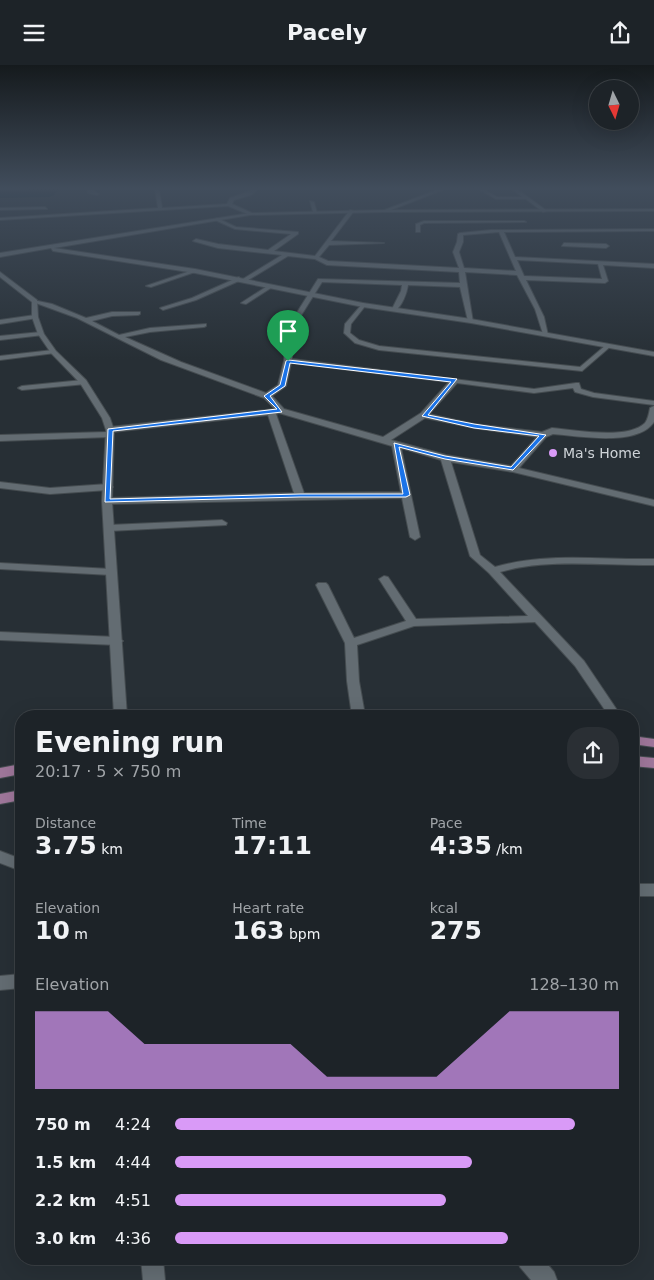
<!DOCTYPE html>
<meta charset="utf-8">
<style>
:root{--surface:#1d2328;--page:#2a2f34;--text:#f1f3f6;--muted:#a0a4a8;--line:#3b4045;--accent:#d99af7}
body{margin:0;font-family:"DejaVu Sans",sans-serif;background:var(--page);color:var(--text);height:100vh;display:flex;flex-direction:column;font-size:19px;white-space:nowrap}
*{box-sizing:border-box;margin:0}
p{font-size:16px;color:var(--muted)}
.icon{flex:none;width:28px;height:28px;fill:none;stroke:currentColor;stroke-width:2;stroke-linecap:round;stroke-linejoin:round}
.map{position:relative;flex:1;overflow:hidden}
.drawer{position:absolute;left:15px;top:645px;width:624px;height:555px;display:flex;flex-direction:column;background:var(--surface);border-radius:20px;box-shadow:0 5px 20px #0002,0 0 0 1px var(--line)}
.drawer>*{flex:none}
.needle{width:32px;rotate:175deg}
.fabs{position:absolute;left:589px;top:15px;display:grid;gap:10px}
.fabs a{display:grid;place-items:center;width:50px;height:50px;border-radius:50%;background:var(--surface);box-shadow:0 5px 20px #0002,0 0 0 1px var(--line);font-size:25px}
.pin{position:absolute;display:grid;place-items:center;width:42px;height:42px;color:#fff;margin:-51px -21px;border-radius:50% 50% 50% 0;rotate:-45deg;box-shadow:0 0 5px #0007}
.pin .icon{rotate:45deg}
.round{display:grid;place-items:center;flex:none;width:52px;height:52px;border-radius:20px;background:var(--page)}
.headline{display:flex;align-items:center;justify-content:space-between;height:85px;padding:0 20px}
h1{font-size:28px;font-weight:700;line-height:38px}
.metrics{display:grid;grid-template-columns:repeat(3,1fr);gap:8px;height:85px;padding:5px 20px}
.metrics div{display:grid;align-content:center}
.metrics b{font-size:25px;font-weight:700}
.metrics small{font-size:14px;font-weight:400}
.metrics p{font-size:14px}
.chart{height:140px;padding:10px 20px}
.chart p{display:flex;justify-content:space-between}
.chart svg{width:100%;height:90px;margin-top:5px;fill:var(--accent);opacity:.7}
ul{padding:0 20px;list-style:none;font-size:16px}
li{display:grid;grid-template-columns:80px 60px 1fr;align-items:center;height:38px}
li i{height:12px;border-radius:6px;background:var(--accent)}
header{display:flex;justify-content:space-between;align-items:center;height:65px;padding:0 20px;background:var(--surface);font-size:22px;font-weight:700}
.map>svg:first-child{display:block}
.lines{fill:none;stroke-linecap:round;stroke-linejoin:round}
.river{fill:#001623;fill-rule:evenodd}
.minor-casing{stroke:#454c50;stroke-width:2}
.tertiary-casing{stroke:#454c50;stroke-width:2}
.primary-casing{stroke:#454c50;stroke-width:2}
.minor{fill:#636c72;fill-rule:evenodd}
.tertiary{fill:#636c72;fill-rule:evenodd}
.primary{fill:#9f779b;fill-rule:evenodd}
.route{fill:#1a73e8;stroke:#fff;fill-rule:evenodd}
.poi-dot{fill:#d99af7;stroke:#272f35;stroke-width:2}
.labels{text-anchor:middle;stroke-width:4;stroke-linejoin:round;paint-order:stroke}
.far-poi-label{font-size:14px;fill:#ced3d7;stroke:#272f35;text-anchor:start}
</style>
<header><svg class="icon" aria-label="menu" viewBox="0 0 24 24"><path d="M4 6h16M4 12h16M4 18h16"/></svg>Pacely<svg class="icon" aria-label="share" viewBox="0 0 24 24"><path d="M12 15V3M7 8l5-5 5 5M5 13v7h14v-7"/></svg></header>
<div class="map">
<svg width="654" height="1215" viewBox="0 0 654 1215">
<rect width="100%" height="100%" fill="#272f35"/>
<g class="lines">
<!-- river -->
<path class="river" d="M46 124H59L53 131 49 132 0 133V125Z"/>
<!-- minor casing -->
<g class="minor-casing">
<g id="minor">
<path d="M87 124H91L99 129 97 130 88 128Z"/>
<path d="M155 124H159L162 143 227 139 230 133C238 131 251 124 258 124L251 130 234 135 232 139 252 148 250 150 228 141 0 155V153L158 143Z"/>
<path d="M439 124H445L386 147 382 146Z"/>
<path d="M478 124H483L497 132H522L512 124H517L547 146 543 147 526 134H496Z"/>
<path d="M310 136 314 137 317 148 313 147Z"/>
<path d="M45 142 47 144 0 145V143Z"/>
<path d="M350 145 354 146 331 176 384 178 329 180 319 192 328 196 459 203 453 187 457 177 458 169 460 168 491 165 654 164V166L504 167 515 192 654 199V203L603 200 608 216 605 218 526 215 544 252 548 270 543 269 535 244 517 210 465 207 473 257 468 256 460 222 408 220C407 228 402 241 395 246L392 244 401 226 402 220 322 217 292 265V294L534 324 576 318H579L581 324 594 328 654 336V340L593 332 575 327 573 323 534 328 457 318 429 349 474 359 542 367 552 363C575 365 628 375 645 358 648 354 649 348 650 343L654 341V357C637 382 579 371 553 369L546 372 519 403 654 435V441L513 407 451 397 480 490 495 502C546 487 601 495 654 494V500C604 501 548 493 500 507L584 596 621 651H609L575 601 535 557 414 561 357 580 359 616 365 650 352 651 347 616 345 578 316 520 318 518H326L328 520 354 573 406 556 379 514 384 511 388 512 416 554 528 551 489 508 470 491 441 395 401 383 420 472 415 475 410 472 402 433 107 439 102 436 107 433 294 428 268 350 113 367 114 369 110 372 0 376V370L107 367V363L110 362 275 344 264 333 161 295 77 253 33 237V235L52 239 86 253 112 247H140V249L138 250 112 251 92 256 119 270 150 263 206 259V261L204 262 150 267 125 272 181 297 266 328 278 320 284 296 286 265 318 214 460 218 459 207 327 200 315 194 288 191 245 217 243 214 282 190 218 183 193 176 196 174 218 179 268 185 291 169 235 164 215 155 217 153 236 162 298 167V169L274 186 315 191ZM499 167 516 206 464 203 459 187 463 177V170ZM517 195 598 199 602 214 524 211ZM291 298 449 317 421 348 383 372 284 344 272 331 286 321ZM279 348 392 381 401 427 304 428 276 349ZM425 353 474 363 537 372 511 401 446 390 391 375Z"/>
<path d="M424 156H524L526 157 424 158 420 160V167H416V159Z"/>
<path d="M564 178 606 179 609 181 606 183 562 181Z"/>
<path d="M193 205 198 206 151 222 146 221Z"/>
<path d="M239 212 241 215 196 235 163 245 160 243 192 233Z"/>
<path d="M269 220 274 221 246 239 241 238Z"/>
<path d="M363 238 366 240 351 259 350 268 359 275 379 281 580 302 606 280 611 281 582 306 379 285 355 278 344 268 345 259Z"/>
<path d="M35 250 38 252 37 253 0 259V255Z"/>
<path d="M41 267 43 268V270L0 275V271Z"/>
<path d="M53 285 55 286V288L0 295V291Z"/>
<path d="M83 315 87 317 86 319 22 325 18 323 22 321Z"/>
<path d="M0 417 50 423 108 419 113 422 108 425 50 429 0 423Z"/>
<path d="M222 455 227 458 226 460 109 466 104 463 109 460Z"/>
<path d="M0 498 111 504 116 507 111 510 0 504Z"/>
<path d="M0 567 117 572 123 576 117 580 0 575Z"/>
<path d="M0 786 21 794V806L0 798Z"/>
<rect x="632" y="819" width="22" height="12"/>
<path d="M21 909V923L0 925V911Z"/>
<path d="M517 1194H543L554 1207 557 1215H531L520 1202Z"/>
</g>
</g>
<!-- tertiary casing -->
<g class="tertiary-casing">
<g id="tertiary">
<path d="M654 144V146L384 147 250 150 54 183 195 204 363 238 471 254 654 287V291L471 258 363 242 195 208 53 186 51 183 0 192V188L250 148 384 145Z"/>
<path d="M0 207 37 235 38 252 44 269 56 286 86 315 110 353 114 365 112 436 127 651H114L102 436 106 365 102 353 80 318 51 288 38 269 32 252V237L0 212Z"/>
<path d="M141 1194H163L165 1215H143Z"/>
</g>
</g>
<!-- primary casing -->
<g class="primary-casing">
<g id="primary">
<path d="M406 645 439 647 446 651H326L333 647Z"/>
<path d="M632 671 654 674V682L632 679Z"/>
<path d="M632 691 654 693V703L632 701Z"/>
<path d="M21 699V709L0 713V703Z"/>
<path d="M21 725V735L0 739V729Z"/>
</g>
</g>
<!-- minor -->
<use href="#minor" class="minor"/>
<!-- tertiary -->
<use href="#tertiary" class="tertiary"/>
<!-- primary -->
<use href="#primary" class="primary"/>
</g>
<!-- sky -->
<linearGradient id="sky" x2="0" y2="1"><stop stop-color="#151a1d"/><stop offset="0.42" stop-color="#414d5c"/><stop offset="1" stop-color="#414d5c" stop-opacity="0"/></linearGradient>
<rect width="654" height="294" fill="url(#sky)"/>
<!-- route -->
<path class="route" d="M288 295 457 314 428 350 474 359 546 370 513 405 445 394 399 382 410 430 406 432H300L105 437 108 364 277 344 264 331 280 320 286 296ZM290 298 451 317 422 351 474 363 539 371 511 402 445 391 394 378 403 429H300L110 434 113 366 282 347 270 331 285 321Z"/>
<!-- markers -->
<circle class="poi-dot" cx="553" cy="388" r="5"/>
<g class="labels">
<!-- far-poi labels -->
<g class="far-poi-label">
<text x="563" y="393">Ma's Home</text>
</g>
</g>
</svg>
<div class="fabs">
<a><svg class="needle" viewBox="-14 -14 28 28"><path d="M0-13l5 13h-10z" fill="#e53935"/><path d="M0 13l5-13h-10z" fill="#a0a4a8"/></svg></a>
</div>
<div class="pin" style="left:288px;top:296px;background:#1e9e55"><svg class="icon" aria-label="arrive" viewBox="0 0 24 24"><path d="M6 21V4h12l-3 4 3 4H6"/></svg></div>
<section class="drawer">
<div class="headline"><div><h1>Evening run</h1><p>20:17 · 5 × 750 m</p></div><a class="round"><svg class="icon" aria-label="share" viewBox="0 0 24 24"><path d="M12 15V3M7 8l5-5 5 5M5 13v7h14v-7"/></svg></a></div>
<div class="metrics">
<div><p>Distance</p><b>3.75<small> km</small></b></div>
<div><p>Time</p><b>17:11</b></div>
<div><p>Pace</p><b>4:35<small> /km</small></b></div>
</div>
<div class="metrics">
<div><p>Elevation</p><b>10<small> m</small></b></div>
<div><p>Heart rate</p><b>163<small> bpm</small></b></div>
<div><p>kcal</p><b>275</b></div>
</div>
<div class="chart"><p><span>Elevation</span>128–130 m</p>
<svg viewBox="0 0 160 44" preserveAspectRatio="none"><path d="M0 44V6L10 6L20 6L30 22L40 22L50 22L60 22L70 22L80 38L90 38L100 38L110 38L120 22L130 6L140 6L150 6L160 6V44z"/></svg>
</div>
<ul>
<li><b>750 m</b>4:24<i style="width:90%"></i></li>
<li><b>1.5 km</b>4:44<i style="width:67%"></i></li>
<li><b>2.2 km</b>4:51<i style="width:61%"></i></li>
<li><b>3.0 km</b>4:36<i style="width:75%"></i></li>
</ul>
</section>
</div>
